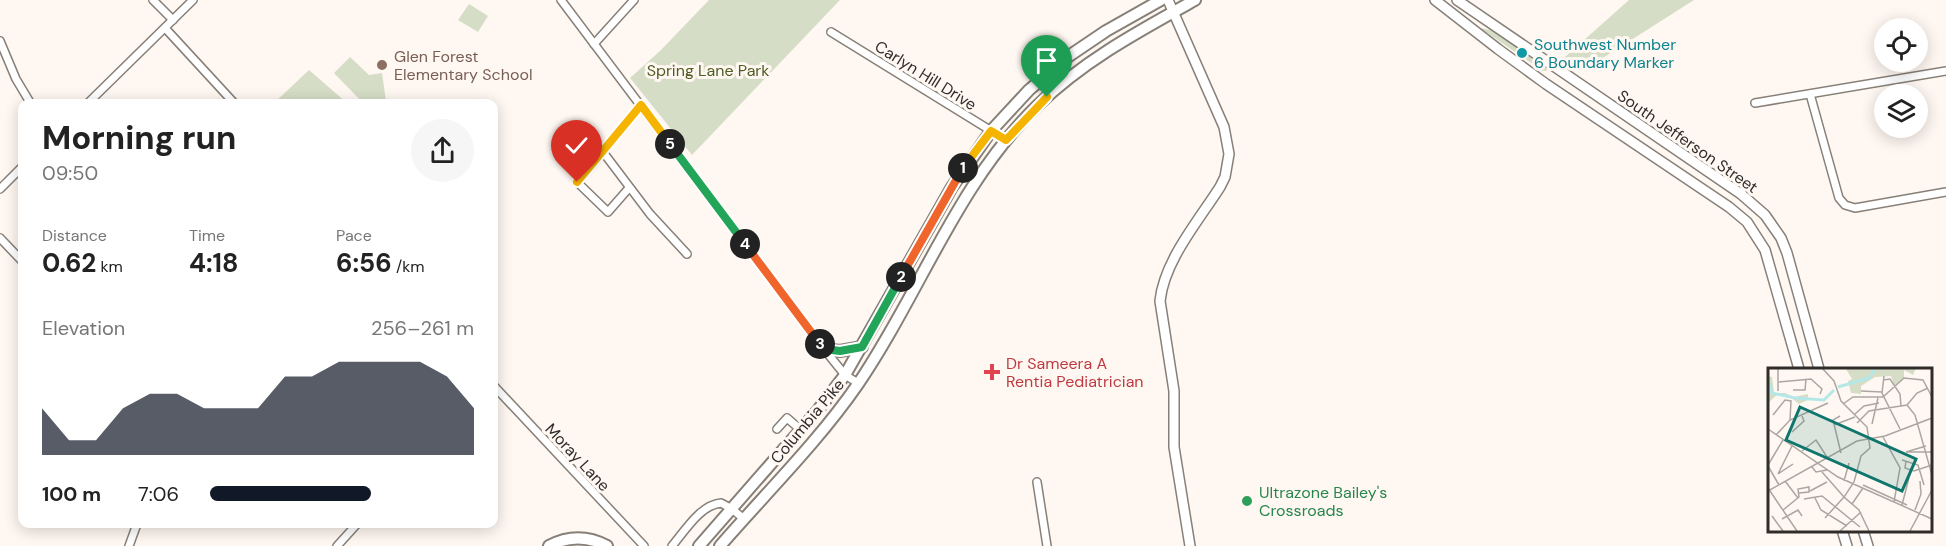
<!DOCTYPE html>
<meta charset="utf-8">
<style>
:root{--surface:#fff;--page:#f6f6f6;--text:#222;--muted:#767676;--accent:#111827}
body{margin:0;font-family:"DM Sans",sans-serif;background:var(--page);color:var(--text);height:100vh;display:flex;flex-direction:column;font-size:22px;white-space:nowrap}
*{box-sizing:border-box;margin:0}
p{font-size:20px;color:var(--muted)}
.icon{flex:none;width:33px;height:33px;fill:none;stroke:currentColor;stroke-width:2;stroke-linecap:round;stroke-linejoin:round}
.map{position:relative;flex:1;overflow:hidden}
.details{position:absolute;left:18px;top:99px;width:480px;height:429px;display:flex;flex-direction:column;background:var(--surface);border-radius:12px;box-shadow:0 3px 15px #0003}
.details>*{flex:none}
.fabs{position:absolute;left:1874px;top:18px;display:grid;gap:12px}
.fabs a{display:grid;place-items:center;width:54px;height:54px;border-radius:50%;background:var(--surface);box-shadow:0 3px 15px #0003;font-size:30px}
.pin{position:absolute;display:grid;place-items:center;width:51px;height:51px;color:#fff;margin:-62px -26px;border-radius:50% 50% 50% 0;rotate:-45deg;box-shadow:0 0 6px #0007}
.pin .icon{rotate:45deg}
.km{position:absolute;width:30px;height:30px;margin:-15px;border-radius:50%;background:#222;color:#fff;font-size:16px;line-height:30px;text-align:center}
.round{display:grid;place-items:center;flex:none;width:63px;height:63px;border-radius:32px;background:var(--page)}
.summary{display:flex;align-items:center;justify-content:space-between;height:102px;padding:0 24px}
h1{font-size:33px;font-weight:700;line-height:45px}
.stats{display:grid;grid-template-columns:repeat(3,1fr);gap:9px;height:102px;padding:6px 24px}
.stats div{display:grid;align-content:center}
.stats b{font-size:26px;font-weight:700}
.stats small{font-size:16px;font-weight:400}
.stats p{font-size:16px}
.chart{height:168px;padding:12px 24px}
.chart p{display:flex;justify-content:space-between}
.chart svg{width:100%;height:108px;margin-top:6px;fill:var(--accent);opacity:.7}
ul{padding:0 24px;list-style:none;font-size:20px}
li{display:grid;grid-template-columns:96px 72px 1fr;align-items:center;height:45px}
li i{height:15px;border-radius:8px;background:var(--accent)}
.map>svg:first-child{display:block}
.green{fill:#d6ddc6}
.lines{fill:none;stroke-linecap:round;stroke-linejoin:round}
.street-casing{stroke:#878079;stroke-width:10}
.secondary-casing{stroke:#878079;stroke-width:12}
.primary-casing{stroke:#878079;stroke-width:14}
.street{stroke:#fff;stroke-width:7}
.secondary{stroke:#fff;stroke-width:9}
.primary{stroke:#fff;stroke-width:10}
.split-1-casing{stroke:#fff;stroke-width:12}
.split-2-casing{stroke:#fff;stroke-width:12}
.split-3-casing{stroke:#fff;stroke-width:12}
.split-4-casing{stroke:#fff;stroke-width:12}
.split-5-casing{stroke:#fff;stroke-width:12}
.split-6-casing{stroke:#fff;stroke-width:12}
.split-1{stroke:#f5b400;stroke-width:8}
.split-2{stroke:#f0652b;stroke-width:8}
.split-3{stroke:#22a559;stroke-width:8}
.split-4{stroke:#f0652b;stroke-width:8}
.split-5{stroke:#22a559;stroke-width:8}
.split-6{stroke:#f5b400;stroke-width:8}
.culture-dot{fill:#0f9aa8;stroke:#fff8f2;stroke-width:2}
.education-dot{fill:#8d6e63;stroke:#fff8f2;stroke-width:2}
.health-dot{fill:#e0444e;stroke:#fff8f2;stroke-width:2}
.leisure-dot{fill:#2e9e5b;stroke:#fff8f2;stroke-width:2}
.labels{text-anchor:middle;stroke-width:6;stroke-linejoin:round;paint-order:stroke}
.culture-label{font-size:16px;fill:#0d838f;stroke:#fff8f2;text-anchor:start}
.education-label{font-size:16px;fill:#785e54;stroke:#fff8f2;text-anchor:start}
.park-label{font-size:16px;fill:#4f5d23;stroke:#fff8f2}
.street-label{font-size:16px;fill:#2f2c29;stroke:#fff8f2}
.health-label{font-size:16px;fill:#be3a42;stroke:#fff8f2;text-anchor:start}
.leisure-label{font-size:16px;fill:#27864d;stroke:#fff8f2;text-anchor:start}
.inset-river{fill:none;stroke:#b4e7e8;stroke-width:3}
.inset-road{fill:none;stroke:#aca6a2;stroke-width:1.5}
.view{fill:#0f766e;fill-opacity:0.15;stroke:#0f766e;stroke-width:3}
.inset-edge{fill:none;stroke:#2f2c29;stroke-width:3}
</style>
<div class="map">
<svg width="1946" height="546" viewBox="0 0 1946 546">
<rect width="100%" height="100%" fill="#fff8f2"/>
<!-- green -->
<g class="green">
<path d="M709 0H840L692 155 630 78 661 50Z"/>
<path d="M1629 0H1694L1584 70 1565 57Z"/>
<path d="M469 4 488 16 478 32 458 20Z"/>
<path d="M1480 28 1495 31 1552 70 1543 71Z"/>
<path d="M350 57 369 75 382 73 386 101 363 103 334 73Z"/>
<path d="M309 70 347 103H274Z"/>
</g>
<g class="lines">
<!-- street casing -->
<g class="street-casing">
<g id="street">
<path d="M153 0 173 20"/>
<path d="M561 0 824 349 845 375 858 383"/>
<path d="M165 28 235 104"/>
<path d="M831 32 1006 140"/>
<path d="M0 41 16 79 31 104"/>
<path d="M594 44 634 0"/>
<path d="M1810 94 1839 198 1845 205 1855 208 1946 192"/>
<path d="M1755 103 1946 71"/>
<path d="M87 104 193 0"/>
<path d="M603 152 650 214 687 254"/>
<path d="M629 188 608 212 577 182 641 105"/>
<path d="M0 189 22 167"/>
<path d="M0 238 22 261"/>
<path d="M494 386 644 546"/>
<path d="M777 429 787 418 801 430"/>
<path d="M1037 482 1047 546"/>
<path d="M129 546 137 524"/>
<path d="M337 546 357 524"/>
<path d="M672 546C685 531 700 505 721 503L732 509 744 519"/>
</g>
</g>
<!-- secondary casing -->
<g class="secondary-casing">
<g id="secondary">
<path d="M1168 0 1224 127 1229 154 1225 177 1220 187C1199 220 1164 261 1160 301L1174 391V447L1190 546"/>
<path d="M1435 0 1498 49 1546 84 1729 207 1747 222 1765 250 1799 369"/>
<path d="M1457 0 1741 194 1765 215 1781 238 1787 253 1819 369"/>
<path d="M1842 530 1847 546"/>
<path d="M1863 530 1868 546"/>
</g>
</g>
<!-- primary casing -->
<g class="primary-casing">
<g id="primary">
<path d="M824 349 840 351 862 347"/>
<path d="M549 546C568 536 588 536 607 546"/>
<path d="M699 546 818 410 845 375 952 187 991 131 1029 90 1069 56 1106 31 1161 0"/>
<path d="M720 546C766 493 818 442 858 384 920 293 957 184 1037 106 1083 61 1139 31 1195 0"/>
</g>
</g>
<!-- street -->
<use href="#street" class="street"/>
<!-- secondary -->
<use href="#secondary" class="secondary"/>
<!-- primary -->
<use href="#primary" class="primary"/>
</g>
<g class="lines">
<!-- split-1 casing -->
<g class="split-1-casing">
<path id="split-1" d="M963 168 991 131 1006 140 1047 97"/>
</g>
<!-- split-2 casing -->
<g class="split-2-casing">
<path id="split-2" d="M901 277 963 168"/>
</g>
<!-- split-3 casing -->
<g class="split-3-casing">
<path id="split-3" d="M820 344 824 349 840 351 862 347 901 277"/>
</g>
<!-- split-4 casing -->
<g class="split-4-casing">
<path id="split-4" d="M745 244 820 344"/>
</g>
<!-- split-5 casing -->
<g class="split-5-casing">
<path id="split-5" d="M670 144 745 244"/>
</g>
<!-- split-6 casing -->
<g class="split-6-casing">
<path id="split-6" d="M577 182 641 105 670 144"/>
</g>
<!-- split-1 -->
<use href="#split-1" class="split-1"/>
<!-- split-2 -->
<use href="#split-2" class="split-2"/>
<!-- split-3 -->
<use href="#split-3" class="split-3"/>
<!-- split-4 -->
<use href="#split-4" class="split-4"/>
<!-- split-5 -->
<use href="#split-5" class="split-5"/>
<!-- split-6 -->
<use href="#split-6" class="split-6"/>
</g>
<!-- markers -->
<circle class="culture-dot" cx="1522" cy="53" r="6"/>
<circle class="education-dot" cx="382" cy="65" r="6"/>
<path class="health-dot" d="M989 363h6v6h6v6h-6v6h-6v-6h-6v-6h6z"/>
<circle class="leisure-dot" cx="1247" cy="501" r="6"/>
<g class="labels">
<!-- culture labels -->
<g class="culture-label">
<text x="1534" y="50">Southwest Number<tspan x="1534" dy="18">6 Boundary Marker</tspan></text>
</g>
<!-- education labels -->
<g class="education-label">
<text x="394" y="62">Glen Forest<tspan x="394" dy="18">Elementary School</tspan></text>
</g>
<!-- park labels -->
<g class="park-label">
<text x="708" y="76">Spring Lane Park</text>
</g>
<!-- street labels -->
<g class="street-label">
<text transform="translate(926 75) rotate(32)" y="6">Carlyn Hill Drive</text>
<text transform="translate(1688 141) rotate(35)" y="6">South Jefferson Street</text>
<text transform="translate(807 421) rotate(-50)" y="6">Columbia Pike</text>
<text transform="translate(578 457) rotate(47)" y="6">Moray Lane</text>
</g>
<!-- health labels -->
<g class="health-label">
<text x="1006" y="369">Dr Sameera A<tspan x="1006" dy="18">Rentia Pediatrician</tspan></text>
</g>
<!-- leisure labels -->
<g class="leisure-label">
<text x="1259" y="498">Ultrazone Bailey's<tspan x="1259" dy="18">Crossroads</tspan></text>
</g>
</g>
<!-- overview -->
<g transform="translate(1768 368)">
<rect width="164" height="164" fill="#fff8f2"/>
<path d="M148 0 145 7 136 2V10L126 18 123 8 107 9 93 18V26L83 25 80 13 84 11 78 1ZM0 8 4 9 6 25H17L26 29 40 26V32L31 36 20 27H9L1 34Z" fill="#d6ddc6"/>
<path class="inset-river" d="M0 12 4 25 27 30 56 32 66 22M70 19 101 10 108 0"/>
<path class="inset-road" d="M54 0 66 13 73 33 99 59 102 80 93 88 86 114 76 129 91 142 101 163M116 8 114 25 132 61M115 12 122 11 132 26 133 38M11 14 43 11 54 21 52 26M25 22H37L38 11M10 23V0M93 23 114 24M75 36 85 29H115L136 10 155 12 164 29M139 37 147 47 164 107M87 46 96 38 111 35M5 47 17 32 23 33 22 52M72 48 65 52 73 85M89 55 101 43 139 37 149 25 160 20M104 56 110 30M66 57 87 49M0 61 70 109 164 151M24 64 36 53 34 48M8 67 22 52 60 35M115 69 132 100 126 134M34 83 48 72 59 89M138 84H164M138 84 158 78M134 92 150 97 156 117M138 93 137 100 146 103 164 97M0 97 15 72M0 98 11 117M43 98 48 104 59 102M54 104 76 129 57 150M10 106 24 78M10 106 25 96M17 113 30 130M76 113 81 95M95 117 139 137M0 120 29 163M0 123 89 73 117 68 164 50M42 123 59 114M47 130 53 142 79 158M36 131 54 128 92 159M84 136 95 120M134 137 142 106M15 142 31 129 30 121 41 119V124L31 125M147 142 153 126 152 113M4 148 15 163M14 151 30 142 34 148M72 163 93 144M142 163 164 122"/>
<path class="view" d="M32 39 148 91 134 123 18 72Z"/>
<rect width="164" height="164" class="inset-edge"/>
</g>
</svg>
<div class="fabs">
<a><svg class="icon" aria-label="locate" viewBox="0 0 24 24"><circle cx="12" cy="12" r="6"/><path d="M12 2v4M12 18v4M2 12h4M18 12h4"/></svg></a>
<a><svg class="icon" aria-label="layers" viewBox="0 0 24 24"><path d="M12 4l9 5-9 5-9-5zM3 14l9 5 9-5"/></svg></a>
</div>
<div class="pin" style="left:1047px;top:97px;background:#1e9e55"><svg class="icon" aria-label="arrive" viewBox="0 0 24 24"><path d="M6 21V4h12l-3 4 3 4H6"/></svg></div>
<div class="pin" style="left:577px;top:182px;background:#d93025"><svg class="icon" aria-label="check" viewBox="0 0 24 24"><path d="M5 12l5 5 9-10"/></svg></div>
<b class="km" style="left:963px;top:168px">1</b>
<b class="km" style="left:901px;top:277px">2</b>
<b class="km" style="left:820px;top:344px">3</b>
<b class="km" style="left:745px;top:244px">4</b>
<b class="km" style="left:670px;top:144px">5</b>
<section class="details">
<div class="summary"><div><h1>Morning run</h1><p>09:50</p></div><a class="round"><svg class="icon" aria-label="share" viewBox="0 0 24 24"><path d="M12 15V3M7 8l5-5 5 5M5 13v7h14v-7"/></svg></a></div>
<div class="stats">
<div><p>Distance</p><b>0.62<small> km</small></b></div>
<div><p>Time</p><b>4:18</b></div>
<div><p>Pace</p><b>6:56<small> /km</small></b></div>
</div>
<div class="chart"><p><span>Elevation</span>256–261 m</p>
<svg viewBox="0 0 160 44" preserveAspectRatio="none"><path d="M0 44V25L10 38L20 38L30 25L40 19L50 19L60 25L70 25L80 25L90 12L100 12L110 6L120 6L130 6L140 6L150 12L160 25V44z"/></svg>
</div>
<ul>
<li><b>100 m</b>7:06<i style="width:61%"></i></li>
</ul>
</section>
</div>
